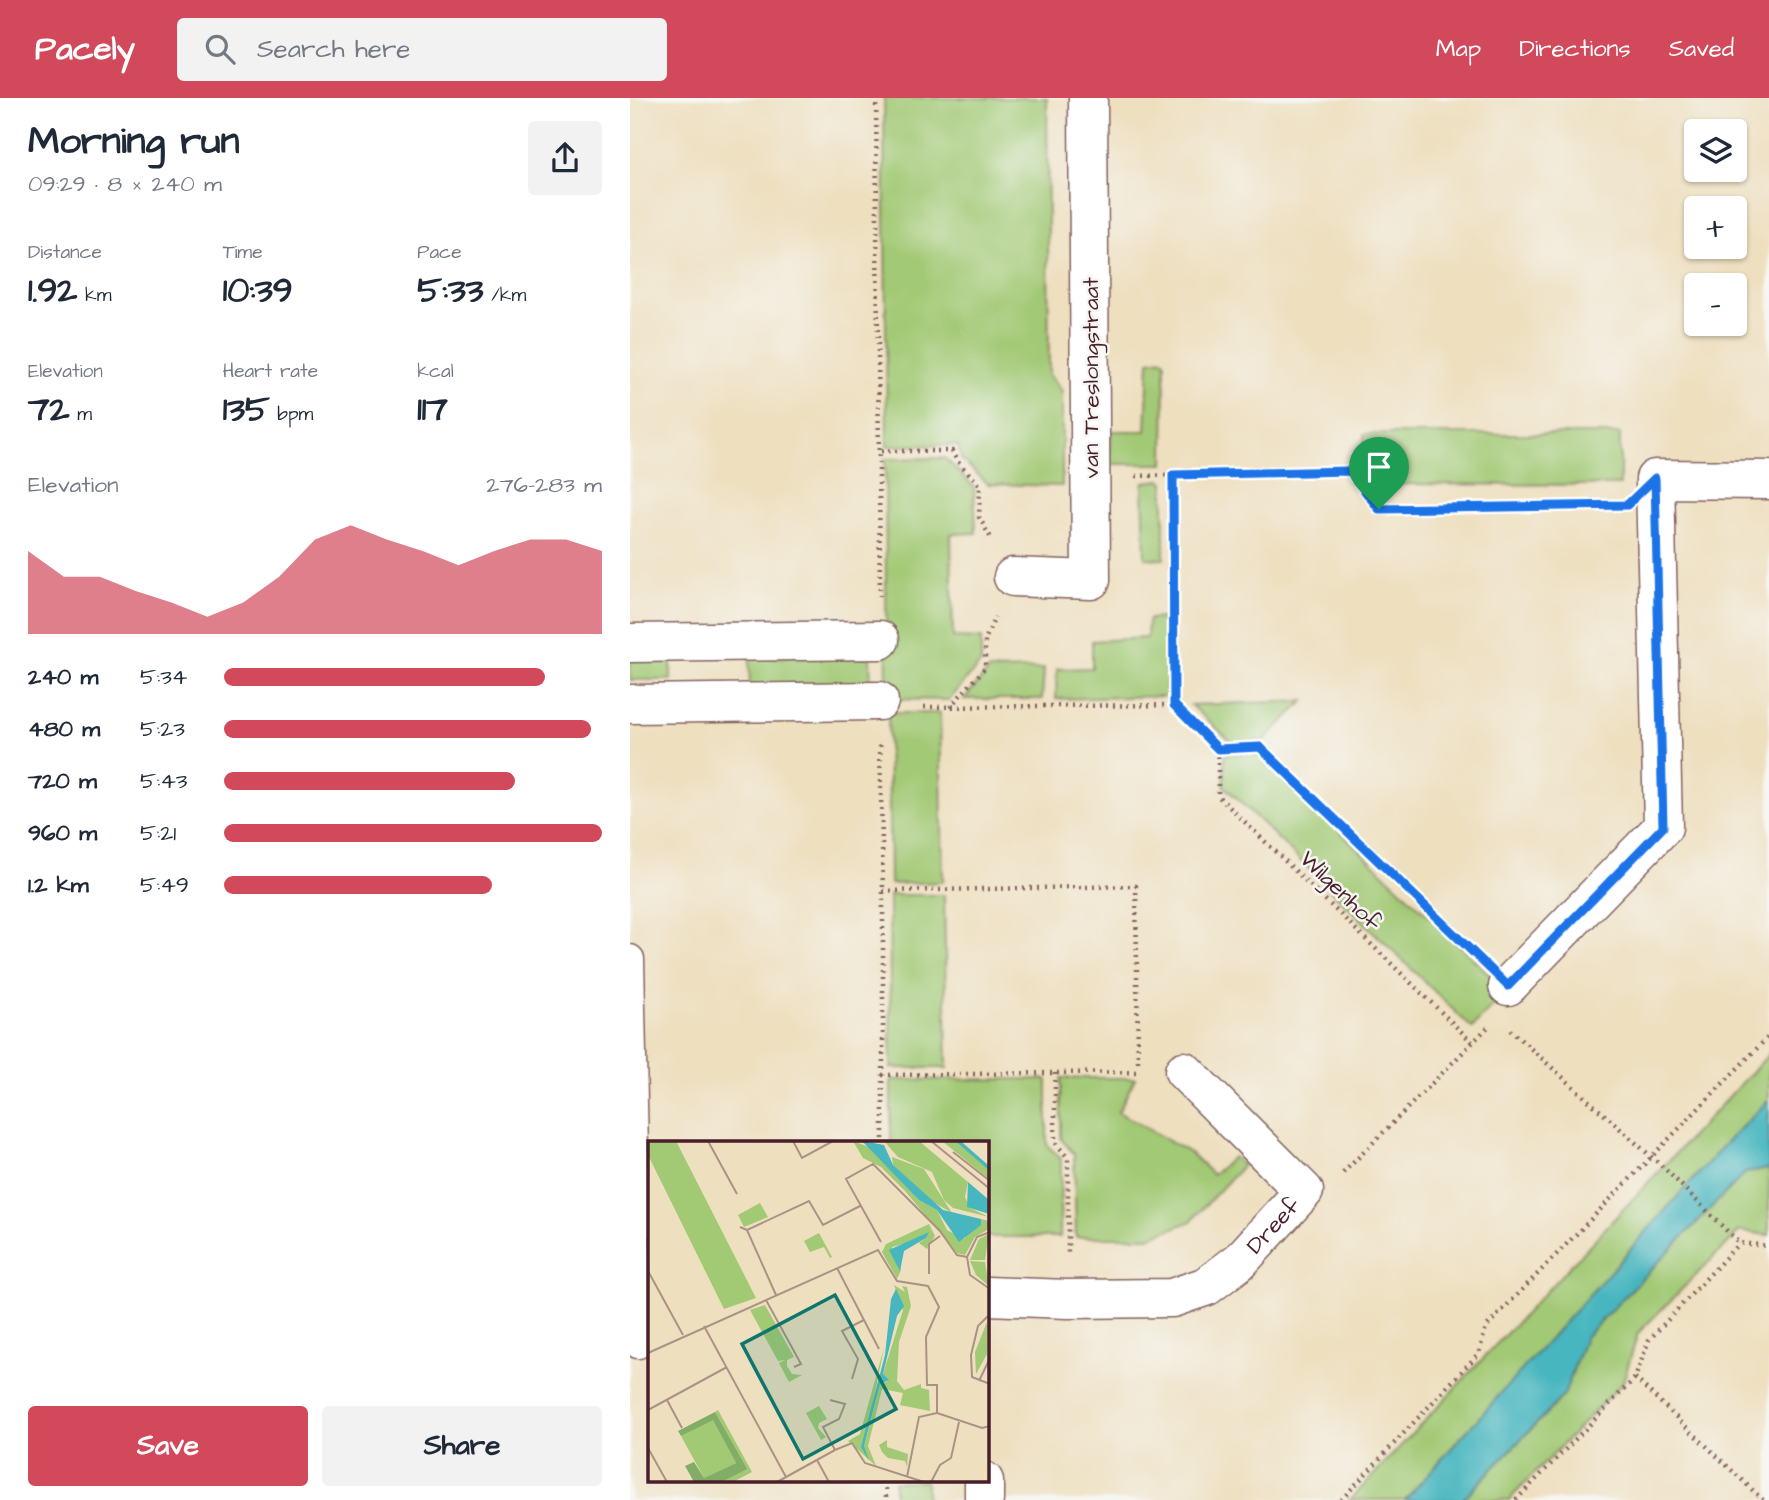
<!DOCTYPE html>
<meta charset="utf-8">
<style>
:root{--surface:#fff;--page:#f2f2f3;--text:#1f2937;--muted:#747a83;--accent:#d1495b}
body{margin:0;font-family:"Architects Daughter",sans-serif;background:var(--page);color:var(--text);height:100vh;display:flex;flex-direction:column;font-size:26px;white-space:nowrap}
*{box-sizing:border-box;margin:0}
p{font-size:23px;color:var(--muted)}
.icon{flex:none;width:38px;height:38px;fill:none;stroke:currentColor;stroke-width:2;stroke-linecap:round;stroke-linejoin:round}
.map{position:relative;flex:1;overflow:hidden}
.details{display:flex;flex-direction:column;background:var(--surface);width:630px}
.details>*{flex:none}
.buttons{position:absolute;left:1054px;top:21px;display:grid;gap:14px}
.buttons a{display:grid;place-items:center;width:63px;height:63px;border-radius:7px;background:var(--surface);box-shadow:0 2px 5px #0004;font-size:35px}
.pin{position:absolute;display:grid;place-items:center;width:60px;height:60px;color:#fff;margin:-72px -30px;border-radius:50% 50% 50% 0;rotate:-45deg;box-shadow:0 0 7px #0007}
.pin .icon{rotate:45deg}
.round{display:grid;place-items:center;flex:none;width:74px;height:74px;border-radius:7px;background:var(--page)}
.headline{display:flex;align-items:center;justify-content:space-between;height:119px;padding:0 28px}
h1{font-size:38px;font-weight:700;line-height:52px}
.stats{display:grid;grid-template-columns:repeat(3,1fr);gap:10px;height:119px;padding:7px 28px}
.stats div{display:grid;align-content:center}
.stats b{font-size:35px;font-weight:700}
.stats small{font-size:19px;font-weight:400}
.stats p{font-size:19px}
.chart{height:196px;padding:14px 28px}
.chart p{display:flex;justify-content:space-between}
.chart svg{width:100%;height:126px;margin-top:7px;fill:var(--accent);opacity:.7}
.action{display:flex;gap:14px;margin-top:auto;padding:14px 28px}
.action a{flex:1;height:80px;border-radius:7px;background:var(--accent);color:#fff;font-size:28px;font-weight:700;line-height:80px;text-align:center}
.action a+a{background:var(--page);color:var(--text)}
ul{padding:0 28px;list-style:none;font-size:23px}
li{display:grid;grid-template-columns:112px 84px 1fr;align-items:center;height:52px}
li i{height:18px;border-radius:9px;background:var(--accent)}
header{display:flex;align-items:center;gap:42px;box-sizing:border-box;height:98px;padding:0 35px;background:var(--accent);color:#fff}
header strong{font-size:33px}
nav{display:flex;gap:38px;margin-inline-start:auto;font-size:24px}
.search{width:490px;height:63px;background:var(--page);display:flex;align-items:center;gap:18px;box-sizing:border-box;padding:0 24px;border-radius:7px;color:var(--muted);font-size:26px}
main{display:flex;flex:1;min-height:0}
.map>svg:first-child{display:block}
.green{fill:#a2c974;stroke:#767450;stroke-width:2}
.water{fill:#47b6bf;stroke:#486a75;stroke-width:2}
.lines{fill:none;stroke-linecap:round;stroke-linejoin:round}
.service-casing{stroke:#83625f;stroke-width:31}
.pedestrian-casing{stroke:#83625f;stroke-width:41}
.minor-casing{stroke:#83625f;stroke-width:41}
.path{stroke:#83625f;stroke-width:4.5;stroke-dasharray:2 5;stroke-linecap:butt}
.service{stroke:#fff;stroke-width:28}
.pedestrian{stroke:#fff;stroke-width:38}
.minor{stroke:#fff;stroke-width:38}
.route-casing{stroke:#fff;stroke-width:14}
.route{stroke:#1a73e8;stroke-width:9}
.labels{text-anchor:middle;stroke-width:5;stroke-linejoin:round;paint-order:stroke}
.street-label{font-size:23px;fill:#4a1f2b;stroke:#f6f6f2}
.inset-river{fill:none;stroke:#47b6bf;stroke-width:3.5}
.inset-road{fill:none;stroke:#ac9284;stroke-width:2}
.view{fill:#0f766e;fill-opacity:0.15;stroke:#0f766e;stroke-width:3.5}
.inset-edge{fill:none;stroke:#4a1f2b;stroke-width:3.5}
</style>
<header>
<strong>Pacely</strong>
<div class="search"><svg class="icon" aria-label="search" viewBox="0 0 24 24"><circle cx="10" cy="10" r="6"/><path d="M15 15l6 6"/></svg>Search here</div>
<nav><a>Map</a><a>Directions</a><a>Saved</a></nav>
</header>
<main>
<section class="details">
<div class="headline"><div><h1>Morning run</h1><p>09:29 · 8 × 240 m</p></div><a class="round"><svg class="icon" aria-label="share" viewBox="0 0 24 24"><path d="M12 15V3M7 8l5-5 5 5M5 13v7h14v-7"/></svg></a></div>
<div class="stats">
<div><p>Distance</p><b>1.92<small> km</small></b></div>
<div><p>Time</p><b>10:39</b></div>
<div><p>Pace</p><b>5:33<small> /km</small></b></div>
</div>
<div class="stats">
<div><p>Elevation</p><b>72<small> m</small></b></div>
<div><p>Heart rate</p><b>135<small> bpm</small></b></div>
<div><p>kcal</p><b>117</b></div>
</div>
<div class="chart"><p><span>Elevation</span>276–283 m</p>
<svg viewBox="0 0 160 44" preserveAspectRatio="none"><path d="M0 44V15L10 24L20 24L30 29L40 33L50 38L60 33L70 24L80 11L90 6L100 11L110 15L120 20L130 15L140 11L150 11L160 15V44z"/></svg>
</div>
<ul>
<li><b>240 m</b>5:34<i style="width:85%"></i></li>
<li><b>480 m</b>5:23<i style="width:97%"></i></li>
<li><b>720 m</b>5:43<i style="width:77%"></i></li>
<li><b>960 m</b>5:21<i style="width:100%"></i></li>
<li><b>1.2 km</b>5:49<i style="width:71%"></i></li>
</ul>
<div class="action"><a>Save</a><a>Share</a></div>
</section>
<div class="map">
<svg width="1139" height="1402" viewBox="0 0 1139 1402">
<rect width="100%" height="100%" fill="#f6f6f2"/>
<filter id="ink" filterUnits="userSpaceOnUse"><feTurbulence type="fractalNoise" baseFrequency=".0143" numOctaves="2"/><feDisplacementMap in="SourceGraphic" scale="14" xChannelSelector="R" yChannelSelector="G"/><feConvolveMatrix kernelMatrix="1 2 1 2 8 2 1 2 1" color-interpolation-filters="sRGB"/></filter>
<filter id="wash" filterUnits="userSpaceOnUse"><feTurbulence type="fractalNoise" baseFrequency=".00686" numOctaves="4" result="noise"/><feDisplacementMap in="SourceGraphic" scale="28" xChannelSelector="R" yChannelSelector="G"/><feGaussianBlur stdDeviation="1.57" result="paint"/><feColorMatrix in="noise" values="0 0 0 0 0 0 0 0 0 0 0 0 0 0 0 0 0 1.4 0 .05"/><feComposite in="paint" operator="in"/></filter>
<g filter="url(#wash)">
<rect width="100%" height="100%" fill="#eedfbf"/>
<!-- green -->
<g class="green">
<path d="M254 0H417L419 277 432 293V388L358 386 331 361 328 347 257 348Z"/>
<path d="M532 261 535 264 534 366H480L481 333H516L519 263Z"/>
<path d="M734 336H990V387L736 386Z"/>
<path d="M315 360 344 389 346 435 321 436 323 540 351 541V565L319 602 257 601 255 361Z"/>
<path d="M531 382 534 384V461L515 460 513 387 514 384Z"/>
<path d="M535 520 537 598 426 601 427 571 462 570V543L517 540 518 524 520 521Z"/>
<rect x="0" y="556" width="41" height="26"/>
<path d="M119 559H240L241 593H120Z"/>
<path d="M414 571 412 601H334L359 572Z"/>
<path d="M674 603 633 643 602 644 561 607Z"/>
<path d="M258 615H310L313 784 260 786Z"/>
<path d="M595 656 630 657 877 893 842 930 594 688Z"/>
<path d="M259 797H314L317 970H261Z"/>
<path d="M1139 956V1002L1094 1047 775 1402H720Z"/>
<path d="M431 980H505L488 1014 560 1055 583 1077 603 1059 613 1067 560 1124 519 1139H446L444 1056 431 1041Z"/>
<path d="M417 981V1047L431 1061 430 1139H357V1045H261V982Z"/>
<path d="M1139 1071V1137L1110 1133 1008 1235 993 1284 879 1402H832L934 1297 955 1239 1115 1075Z"/>
<rect x="264" y="1383" width="32" height="19"/>
</g>
<!-- water -->
<path class="water" d="M1139 1002V1071L1115 1075 955 1239 934 1297 832 1402H775L1094 1047Z"/>
</g>
<g filter="url(#ink)">
<g class="lines">
<!-- service casing -->
<g class="service-casing">
<path id="service" d="M0 861 8 1246"/>
</g>
<!-- pedestrian casing -->
<g class="pedestrian-casing">
<g id="pedestrian">
<path d="M0 545 250 542"/>
<path d="M0 606 249 603"/>
</g>
</g>
<!-- minor casing -->
<g class="minor-casing">
<g id="minor">
<path d="M383 479 461 482 458 0"/>
<path d="M878 888 1033 729 1025 381 1139 382"/>
<path id="s1" d="M357 1198 438 1201 542 1200 577 1188 610 1163 674 1093 554 973"/>
<path d="M354 1383V1402"/>
</g>
</g>
<!-- path -->
<g class="path">
<path d="M246 0 250 498"/>
<path d="M251 353H322L327 363 350 387 349 419 362 442"/>
<path d="M543 377 544 607 588 651 630 649 847 859"/>
<path d="M506 378 720 373 749 411 982 407"/>
<path d="M294 609 544 607"/>
<path d="M320 609 355 570V542L365 519"/>
<path d="M250 647 253 793V1045"/>
<path d="M588 651V698L842 944"/>
<path d="M253 793 506 788 508 965"/>
<path d="M880 932 1035 1071 1109 1145 1139 1148"/>
<path d="M425 975V1044L438 1060V1158"/>
<path d="M252 977 510 974"/>
<path d="M713 1075 860 927"/>
<path d="M1005 1280 1133 1402"/>
<path d="M256 1383V1402"/>
<path d="M711 1402 849 1255 856 1229 1139 938"/>
<path d="M886 1402 1005 1280 1019 1242 1109 1145"/>
</g>
<!-- service -->
<use href="#service" class="service"/>
<!-- pedestrian -->
<use href="#pedestrian" class="pedestrian"/>
<!-- minor -->
<use href="#minor" class="minor"/>
</g>
</g>
<g class="lines" filter="url(#ink)">
<!-- route casing -->
<g class="route-casing">
<path id="route" d="M720 373 749 411 997 407 1025 380 1033 729 878 888 630 649 588 651 544 607 543 377Z"/>
</g>
<!-- route -->
<use href="#route" class="route"/>
</g>
<g class="labels">
<!-- street labels -->
<g class="street-label">
<text transform="translate(460 280) rotate(-90)" y="8">van Treslongstraat</text>
<text transform="translate(711 792) rotate(44)" y="8">Wilgenhof</text>
<text dy="8" stroke="none"><textPath href="#s1" startOffset="312">Dreef</textPath></text>
</g>
</g>
<!-- overview -->
<g transform="translate(18 1043)">
<rect width="341" height="341" fill="#eedfbf"/>
<path d="M0 0H28L108 157 76 168 0 14ZM205 0 226 8 271 59 289 69 299 89 316 98 333 78 341 80V88L327 96 317 114 309 112 257 50 233 26 215 17ZM236 0H271L320 41 317 56 322 67 341 76 305 67 296 59 284 31 250 16ZM294 0H310L341 28V38ZM244 16 276 28 304 72 280 58 245 24ZM112 62 120 76 96 86 90 74ZM281 83 287 95 279 108 271 102 278 97 244 106 253 129 249 138 234 111 238 103ZM171 92 184 116 182 117 176 106 162 111 156 100ZM341 93 337 119H322L331 98ZM322 120 337 121 341 145 328 134ZM246 144 257 151 254 145 259 146 263 165 251 201 249 240 256 249 273 243V247L281 249 282 270 252 264 255 252 234 248 220 305 228 325 200 300 212 293 236 207 216 306 232 243 240 240 235 233 255 169ZM117 164 146 216 139 219V225L144 233 154 234 141 241 131 222 137 219 130 220 102 169ZM339 181V213L328 233 327 211ZM171 265 179 278 171 282 170 287 178 296 173 299 158 272ZM70 269 104 331 85 341H74L98 328 67 271ZM65 278 88 322 56 337 33 295ZM239 299V306L260 313 259 326 257 320 240 317 234 311 231 304Z" fill="#a2c974"/>
<path d="M67 271 99 328 74 341H46L37 325 46 321 56 337 88 322 65 279 33 295 30 290Z" fill="#81ad66"/>
<path d="M214 0 236 4 245 24 295 69 333 78V84L311 101 289 69 271 59ZM320 41 341 59V73L319 66ZM281 91 278 97 256 110 252 130 241 109ZM248 148 256 165 249 175 235 233 241 239 232 243 216 305 221 320 213 306 237 214 243 158Z" fill="#47b6bf"/>
<path class="inset-river" d="M310 0 342 28"/>
<path class="inset-road" d="M60 0 89 53M145 0 154 17 185 0M283 0 342 48M305 11 342 40M92 86 99 89 128 154M99 89 161 60 175 84 212 65M342 91 329 96 319 116 322 134 342 148M233 101 198 38 225 23 292 90 309 114 319 116M189 127 231 208M0 130 35 194M281 133V103L292 95M118 159 153 223 146 226M340 175 330 185 323 214 324 236 342 243M56 185 138 336M0 212 230 109 249 140 280 145 291 166 278 196 279 244H289V272L334 287 342 285M204 238 210 218 194 190 216 179M331 240 342 217M19 259 34 287M182 259 197 263 191 278 175 286 187 309 204 302 217 322 276 341M0 269 79 226M0 307 19 341M169 319 181 341M259 336 271 276 289 272M129 341 187 309M283 341 292 324 303 317 311 281"/>
<path class="view" d="M187 154 248 268 155 318 94 203Z"/>
<rect width="341" height="341" class="inset-edge"/>
</g>
</svg>
<div class="buttons">
<a><svg class="icon" aria-label="layers" viewBox="0 0 24 24"><path d="M12 4l9 5-9 5-9-5zM3 14l9 5 9-5"/></svg></a>
<a>+</a>
<a>−</a>
</div>
<div class="pin" style="left:749px;top:411px;background:#1e9e55"><svg class="icon" aria-label="arrive" viewBox="0 0 24 24"><path d="M6 21V4h12l-3 4 3 4H6"/></svg></div>
</div>
</main>
